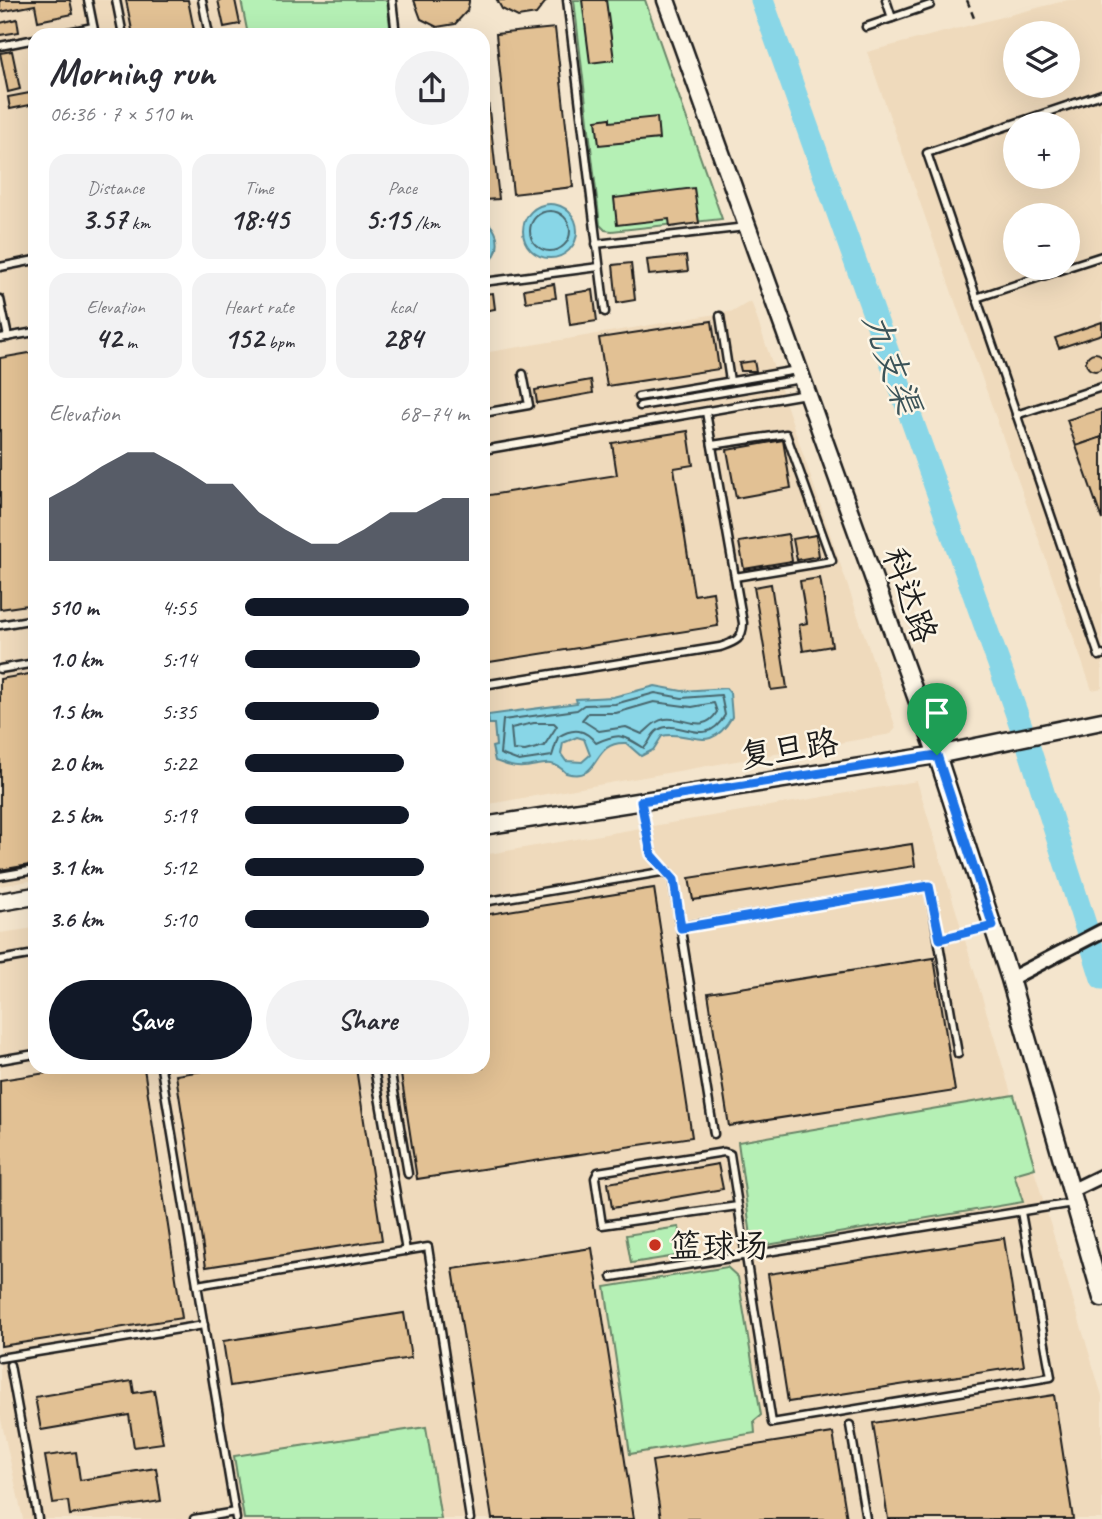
<!DOCTYPE html>
<meta charset="utf-8">
<style>
:root{--surface:#fff;--page:#f2f2f3;--text:#2b2b33;--muted:#7c7c81;--accent:#111827}
body{margin:0;font-family:Caveat,"LXGW WenKai TC",sans-serif;background:var(--page);color:var(--text);height:100vh;display:flex;flex-direction:column;font-size:26px;white-space:nowrap}
*{box-sizing:border-box;margin:0}
p{font-size:23px;color:var(--muted)}
.icon{flex:none;width:38px;height:38px;fill:none;stroke:currentColor;stroke-width:2;stroke-linecap:round;stroke-linejoin:round}
.map{position:relative;flex:1;overflow:hidden}
.sheet{position:absolute;left:28px;top:28px;width:462px;height:1046px;display:flex;flex-direction:column;background:var(--surface);border-radius:21px;box-shadow:0 7px 28px #0002}
.sheet>*{flex:none}
.tools{position:absolute;left:1003px;top:21px;display:grid;gap:14px}
.tools a{display:grid;place-items:center;width:77px;height:77px;border-radius:50%;background:var(--surface);box-shadow:0 7px 28px #0002;font-size:35px}
.pin{position:absolute;display:grid;place-items:center;width:60px;height:60px;color:#fff;margin:-72px -30px;border-radius:50% 50% 50% 0;rotate:-45deg;box-shadow:0 0 7px #0007}
.pin .icon{rotate:45deg}
.round{display:grid;place-items:center;flex:none;width:74px;height:74px;border-radius:37px;background:var(--page)}
.headline{display:flex;align-items:center;justify-content:space-between;height:119px;padding:0 21px}
h1{font-size:38px;font-weight:800;line-height:52px}
.stats{display:grid;grid-template-columns:repeat(3,1fr);gap:10px;height:119px;padding:7px 21px}
.stats div{display:grid;align-content:center;border-radius:18px;background:var(--page);text-align:center}
.stats b{font-size:30px;font-weight:800}
.stats small{font-size:19px;font-weight:400}
.stats p{font-size:19px}
.chart{height:196px;padding:14px 21px}
.chart p{display:flex;justify-content:space-between}
.chart svg{width:100%;height:126px;margin-top:7px;fill:var(--accent);opacity:.7}
.button{display:flex;gap:14px;margin-top:auto;padding:14px 21px}
.button a{flex:1;height:80px;border-radius:42px;background:var(--accent);color:#fff;font-size:28px;font-weight:800;line-height:80px;text-align:center}
.button a+a{background:var(--page);color:var(--text)}
ul{padding:0 21px;list-style:none;font-size:23px}
li{display:grid;grid-template-columns:112px 84px 1fr;align-items:center;height:52px}
li i{height:18px;border-radius:9px;background:var(--accent)}
.map>svg:first-child{display:block}
.built{fill:#efdabc;fill-rule:evenodd}
.green{fill:#b5f0b5;stroke:#688668;stroke-width:2}
.water{fill:#88d6e7;stroke:#5d8c96;stroke-width:2;fill-rule:evenodd}
.lines{fill:none;stroke-linecap:round;stroke-linejoin:round}
.shore{stroke:#47666d;stroke-width:2}
.stream{stroke:#5d8c96;stroke-width:3.5}
.river{stroke:#88d6e7;stroke-width:23}
.building{fill:#e2c194;stroke:#1c1c1c;stroke-width:2}
.service-casing{stroke:#1c1c1c;stroke-width:11}
.minor-casing{stroke:#1c1c1c;stroke-width:18}
.tertiary-casing{stroke:#1c1c1c;stroke-width:21}
.path{stroke:#1c1c1c;stroke-width:2.5;stroke-dasharray:7 5;stroke-linecap:butt}
.service{stroke:#fcf5e5;stroke-width:6}
.minor{stroke:#fcf5e5;stroke-width:12}
.tertiary{stroke:#fcf5e5;stroke-width:16}
.route-casing{stroke:#fff;stroke-width:14}
.route{stroke:#1a73e8;stroke-width:9}
.poi-dot{fill:#c8321e;stroke:#fcf5e5;stroke-width:2.5}
.labels{text-anchor:middle;stroke-width:5;stroke-linejoin:round;paint-order:stroke}
.street-label{font-size:33px;fill:#1c1c1c;stroke:#fcf5e5}
.poi-label{font-size:33px;fill:#1c1c1c;stroke:#fcf5e5;text-anchor:start}
.water-label{font-size:35px;font-style:italic;fill:#3c5459;stroke:#fcf5e5}
</style>
<div class="map">
<svg width="1102" height="1519" viewBox="0 0 1102 1519">
<rect width="100%" height="100%" fill="#f4e5cd"/>
<filter id="ink" filterUnits="userSpaceOnUse"><feTurbulence type="fractalNoise" baseFrequency=".0143" numOctaves="2"/><feDisplacementMap in="SourceGraphic" scale="14" xChannelSelector="R" yChannelSelector="G"/><feConvolveMatrix kernelMatrix="1 2 1 2 8 2 1 2 1" color-interpolation-filters="sRGB"/></filter>
<g filter="url(#ink)">
<!-- built -->
<g class="built">
<path d="M0 0H241L248 35H35V880L0 886Z"/>
<path d="M1068 0H1102V688L1092 690 867 52ZM1015 33H1068V86H1015ZM1015 124H1068V177H1015ZM1015 215H1068V268H1015Z"/>
<path d="M751 301 896 728 891 734 483 805V353L734 311Z"/>
<path d="M917 781 1102 1396V1519H23L0 1415V933L35 928V1068H483V855Z"/>
</g>
<!-- green -->
<g class="green">
<path d="M241 0H387L391 35H248Z"/>
<path d="M574 0H645L722 219 612 231 605 230 600 225Z"/>
<path d="M1014 1095 1035 1168 1014 1174 1023 1202 767 1245 751 1236 738 1142Z"/>
<path d="M679 1227 683 1255 631 1263 626 1235Z"/>
<path d="M727 1267 738 1277 761 1415 754 1421 755 1433 630 1454 605 1287Z"/>
<path d="M426 1427 441 1519H244L234 1456Z"/>
</g>
<!-- water -->
<g class="water">
<circle cx="550" cy="231" r="27"/>
<path d="M483 219C502 231 503 255 483 267Z"/>
<path d="M655 686 682 691 726 688 730 693 732 717C709 757 690 729 662 736L653 750 641 756 626 743C589 741 603 783 566 773 550 755 537 769 517 767 510 767 502 763 495 761L492 747 496 746 494 724H489L488 715 577 703 576 699 613 697ZM577 737 584 739 590 755 582 762 566 761 561 754 563 743Z"/>
</g>
<g class="lines">
<!-- shore -->
<g class="shore">
<circle cx="550" cy="231" r="20"/>
<path d="M655 693 682 698 721 695 725 715C705 751 680 717 658 730 651 734 650 743 644 748 623 735 620 732 596 743 585 729 574 727 558 737L552 756 519 761 500 754 503 720 577 710 584 705 615 704Z"/>
<path d="M654 702 692 707 714 703 717 712C703 735 685 716 665 719 654 721 650 728 642 734L626 727 599 731 582 720 588 713H616Z"/>
<path d="M534 723H554L557 726 544 746 525 751 513 750 511 728Z"/>
</g>
<!-- stream -->
<path class="stream" d="M1094 953 1102 949"/>
<!-- river -->
<g class="river">
<path d="M762 0 1021 726"/>
<path d="M1029 748 1102 978"/>
</g>
</g>
<!-- building -->
<g class="building">
<path d="M0 0H70L73 14 38 21 35 5 0 12Z"/>
<path d="M126 0H188L195 35H133Z"/>
<path d="M218 0H235L240 24 224 27Z"/>
<path d="M414 0H469V2L467 11 455 24 437 27 421 19Z"/>
<path d="M497 0H547L536 14 518 17 502 9Z"/>
<path d="M582 0H606L614 60 590 63Z"/>
<path d="M17 19 19 32 0 35V23Z"/>
<path d="M555 28 573 187 513 194 496 34Z"/>
<path d="M12 51 20 89 8 92 0 53Z"/>
<path d="M483 57 499 199 483 200Z"/>
<path d="M35 92V104L10 109 8 97Z"/>
<path d="M657 117 659 139 599 145 596 120 610 118V122Z"/>
<path d="M694 188 699 223 670 227 669 219 617 225 614 198Z"/>
<path d="M686 256 688 271 649 275 647 260Z"/>
<path d="M631 263 635 300 617 303 613 265Z"/>
<path d="M554 284 556 298 526 302 524 289Z"/>
<path d="M593 290 597 321 570 325 566 294Z"/>
<path d="M493 293 495 309 483 311V294Z"/>
<path d="M712 321 719 369 607 386 599 338Z"/>
<path d="M1102 322V334L1059 348 1055 338Z"/>
<path d="M35 352V604L0 609V358Z"/>
<circle cx="1095" cy="362" r="9"/>
<path d="M754 361 756 371H741L739 363Z"/>
<path d="M591 380 593 393 537 403 535 390Z"/>
<path d="M1102 409V437L1076 446 1067 420Z"/>
<path d="M688 431 693 465 674 468 694 595 713 592 718 626 483 663V496L617 475 612 443Z"/>
<path d="M1102 437V520L1076 446Z"/>
<path d="M783 440 791 488 736 498 727 450Z"/>
<path d="M788 534 792 561 744 569 739 542Z"/>
<path d="M816 535 819 556 797 560 793 539Z"/>
<path d="M820 578 832 646 803 651 799 625 807 623 800 581Z"/>
<path d="M771 584 787 688 771 690 754 587Z"/>
<path d="M35 673V864L0 870V679Z"/>
<path d="M912 844 915 866 693 900 689 878Z"/>
<path d="M654 888 692 1137 417 1179 400 1068H483V915Z"/>
<path d="M934 958 955 1091 729 1126 708 993Z"/>
<path d="M79 1068H144L182 1318 1 1346 0 1080Z"/>
<path d="M222 1068H356L382 1240 206 1267 176 1075Z"/>
<path d="M718 1164 723 1189 612 1208 608 1183Z"/>
<path d="M1004 1238 1024 1366 788 1402 768 1274Z"/>
<path d="M592 1248 634 1519H492L453 1269Z"/>
<path d="M404 1313 411 1358 230 1386 223 1341Z"/>
<path d="M132 1381 134 1393 154 1390 163 1443 134 1447 129 1415 41 1430 35 1397Z"/>
<path d="M1054 1395 1073 1519H888L873 1423Z"/>
<path d="M833 1433 847 1519H661L652 1461Z"/>
<path d="M76 1452 80 1480 156 1468 161 1501 70 1515 68 1501 53 1503 45 1456Z"/>
</g>
<g class="lines">
<!-- service casing -->
<g class="service-casing">
<g id="service">
<path d="M88 0 95 35"/>
<path d="M116 0 123 35"/>
<path d="M202 0 209 35"/>
<path d="M392 0 396 35"/>
<path d="M567 0 605 312"/>
<path d="M886 0 892 18"/>
<path d="M866 27 930 5"/>
<path d="M54 35 93 27"/>
<path d="M0 46 35 39"/>
<path d="M1102 94 927 153 1099 656 1102 655"/>
<path d="M596 244 746 227"/>
<path d="M0 267 35 260"/>
<path d="M1068 267 1102 256"/>
<path d="M483 282 599 267"/>
<path d="M976 298 1067 268"/>
<path d="M0 299 8 337"/>
<path d="M720 316 730 381"/>
<path d="M0 338 35 332"/>
<path d="M638 397 797 370"/>
<path d="M640 406 801 379"/>
<path d="M483 413 529 405 523 374"/>
<path d="M1016 415 1102 387"/>
<path d="M712 445 786 434 832 561 735 577"/>
<path d="M483 450 806 394"/>
<path d="M0 625 35 619"/>
<path d="M0 669 35 663"/>
<path d="M483 685 720 647C734 642 743 640 743 623L706 412"/>
<path d="M641 802 651 854 673 880 714 1134"/>
<path d="M0 876 35 870"/>
<path d="M483 902 667 871"/>
<path d="M681 927 929 886 958 1054"/>
<path d="M940 939 991 927"/>
<path d="M0 960 35 954"/>
<path d="M0 1060 35 1054"/>
<path d="M161 1068 236 1519"/>
<path d="M374 1068 406 1251"/>
<path d="M390 1068 408 1174"/>
<path d="M738 1206 602 1225 595 1178 598 1172 724 1152 730 1154C744 1244 758 1333 772 1423L1051 1377 1021 1212"/>
<path d="M612 1277 1073 1203"/>
<path d="M197 1285 428 1247 470 1519"/>
<path d="M0 1358 204 1325"/>
<path d="M10 1365 38 1519"/>
<path d="M850 1425 866 1519"/>
<path d="M194 1519 235 1512"/>
</g>
</g>
<!-- minor casing -->
<g class="minor-casing">
<g id="minor">
<path d="M1010 979 1102 931"/>
<path d="M1071 1191 1102 1176"/>
</g>
</g>
<!-- tertiary casing -->
<g class="tertiary-casing">
<g id="tertiary">
<path d="M666 0 937 755 1010 979 1102 1298"/>
<path d="M483 826 937 755 1102 721"/>
<path d="M0 902 35 896"/>
</g>
</g>
<!-- path -->
<path class="path" d="M967 0 974 18"/>
<!-- service -->
<use href="#service" class="service"/>
<!-- minor -->
<use href="#minor" class="minor"/>
<!-- tertiary -->
<use href="#tertiary" class="tertiary"/>
</g>
</g>
<g class="lines" filter="url(#ink)">
<!-- route casing -->
<g class="route-casing">
<path id="route" d="M937 755 993 926 940 939 929 886 681 928 674 880 651 854 641 801Z"/>
</g>
<!-- route -->
<use href="#route" class="route"/>
</g>
<!-- markers -->
<circle class="poi-dot" cx="655" cy="1245" r="7"/>
<g class="labels">
<!-- street labels -->
<g class="street-label">
<text transform="translate(911 595) rotate(70)" y="12">科达路</text>
<text transform="translate(789 748) rotate(-9)" y="12">复旦路</text>
</g>
<!-- poi labels -->
<g class="poi-label">
<text x="669" y="1257">篮球场</text>
</g>
<!-- water labels -->
<g class="water-label">
<text transform="translate(892 363) rotate(70)" y="12">九支渠</text>
</g>
</g>
</svg>
<div class="tools">
<a><svg class="icon" aria-label="layers" viewBox="0 0 24 24"><path d="M12 4l9 5-9 5-9-5zM3 14l9 5 9-5"/></svg></a>
<a>+</a>
<a>−</a>
</div>
<div class="pin" style="left:937px;top:755px;background:#1e9e55"><svg class="icon" aria-label="arrive" viewBox="0 0 24 24"><path d="M6 21V4h12l-3 4 3 4H6"/></svg></div>
<section class="sheet">
<div class="headline"><div><h1>Morning run</h1><p>06:36 · 7 × 510 m</p></div><a class="round"><svg class="icon" aria-label="share" viewBox="0 0 24 24"><path d="M12 15V3M7 8l5-5 5 5M5 13v7h14v-7"/></svg></a></div>
<div class="stats">
<div><p>Distance</p><b>3.57<small> km</small></b></div>
<div><p>Time</p><b>18:45</b></div>
<div><p>Pace</p><b>5:15<small> /km</small></b></div>
</div>
<div class="stats">
<div><p>Elevation</p><b>42<small> m</small></b></div>
<div><p>Heart rate</p><b>152<small> bpm</small></b></div>
<div><p>kcal</p><b>284</b></div>
</div>
<div class="chart"><p><span>Elevation</span>68–74 m</p>
<svg viewBox="0 0 160 44" preserveAspectRatio="none"><path d="M0 44V22L10 17L20 11L30 6L40 6L50 11L60 17L70 17L80 27L90 33L100 38L110 38L120 33L130 27L140 27L150 22L160 22V44z"/></svg>
</div>
<ul>
<li><b>510 m</b>4:55<i style="width:100%"></i></li>
<li><b>1.0 km</b>5:14<i style="width:78%"></i></li>
<li><b>1.5 km</b>5:35<i style="width:60%"></i></li>
<li><b>2.0 km</b>5:22<i style="width:71%"></i></li>
<li><b>2.5 km</b>5:19<i style="width:73%"></i></li>
<li><b>3.1 km</b>5:12<i style="width:80%"></i></li>
<li><b>3.6 km</b>5:10<i style="width:82%"></i></li>
</ul>
<div class="button"><a>Save</a><a>Share</a></div>
</section>
</div>
